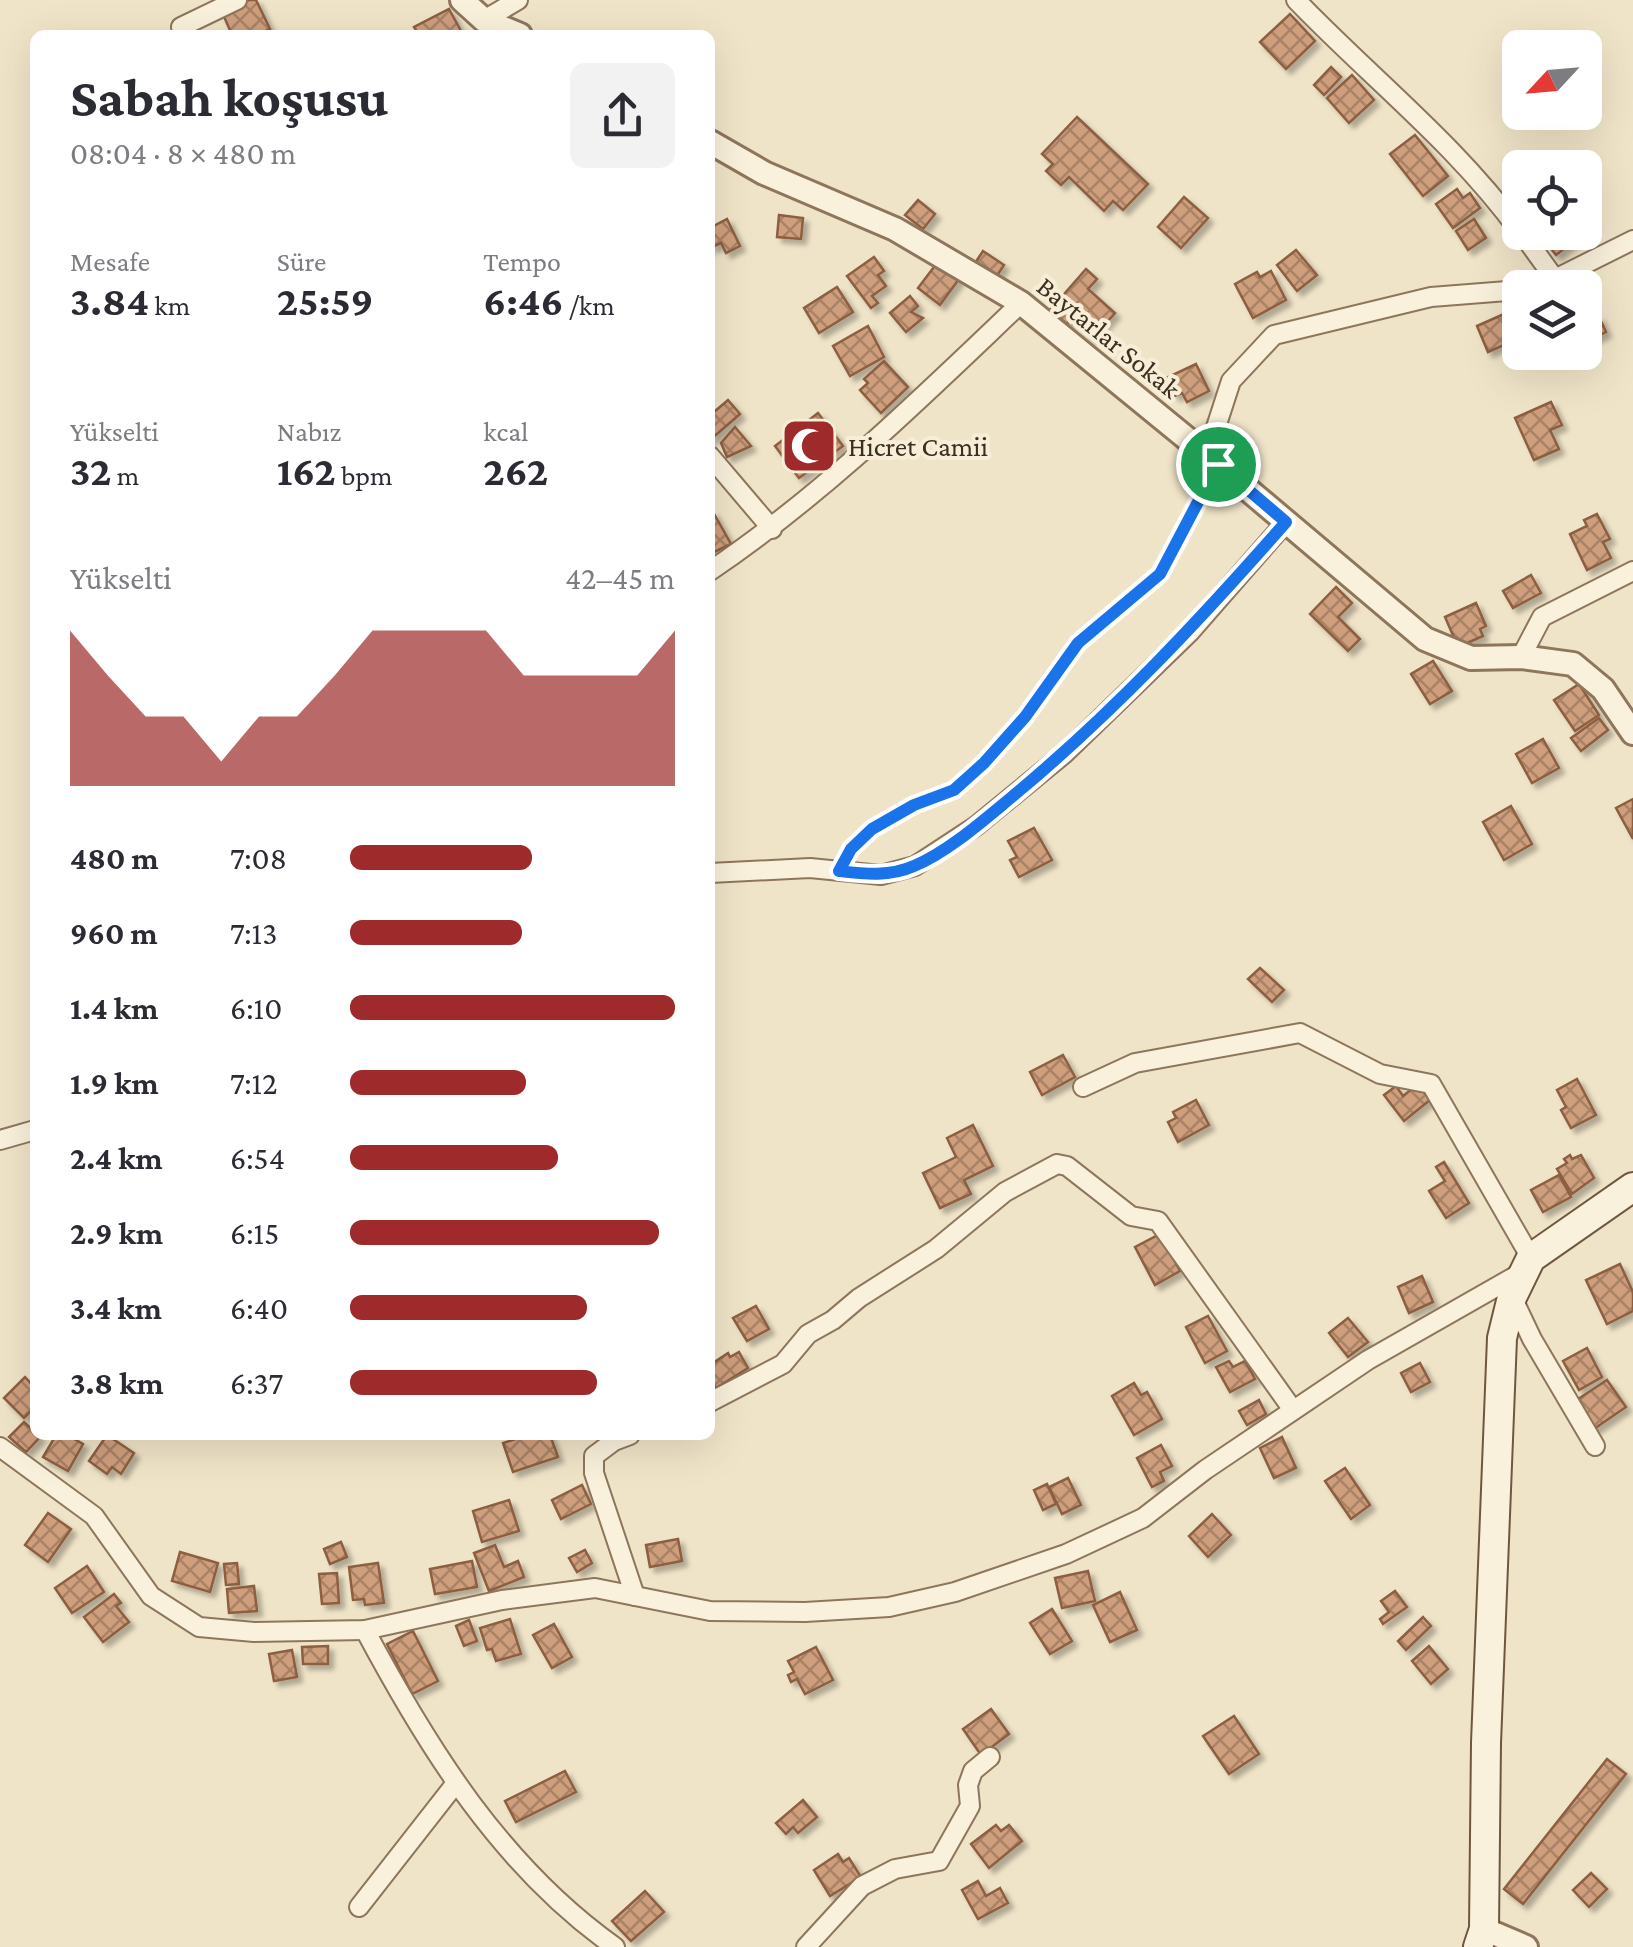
<!DOCTYPE html>
<html lang="tr">
<meta charset="utf-8">
<style>
:root{--surface:#fff;--page:#f2f2f3;--text:#2b2b33;--muted:#7c7c81;--accent:#9e2a2b}
body{margin:0;font-family:"Crimson Pro",serif;background:var(--page);color:var(--text);height:100vh;display:flex;flex-direction:column;font-size:38px;white-space:nowrap}
*{box-sizing:border-box;margin:0}
p{font-size:32px;color:var(--muted)}
.icon{flex:none;width:55px;height:55px;fill:none;stroke:currentColor;stroke-width:2;stroke-linecap:round;stroke-linejoin:round}
.map{position:relative;flex:1;overflow:hidden}
.side{position:absolute;left:30px;top:30px;width:685px;height:1410px;display:flex;flex-direction:column;background:var(--surface);border-radius:15px;box-shadow:0 10px 40px #0002}
.side>*{flex:none}
.needle{width:65px;rotate:244deg}
.tools{position:absolute;left:1502px;top:30px;display:grid;gap:20px}
.tools a{display:grid;place-items:center;width:100px;height:100px;border-radius:15px;background:var(--surface);box-shadow:0 10px 40px #0002;font-size:50px}
.pin{position:absolute;display:grid;place-items:center;width:85px;height:85px;color:#fff;margin:-42px;border:5px solid #fff;border-radius:50%;box-shadow:0 2px 10px #0007}
.round{display:grid;place-items:center;flex:none;width:105px;height:105px;border-radius:15px;background:var(--page)}
.head{display:flex;align-items:center;justify-content:space-between;height:170px;padding:0 40px}
h1{font-size:55px;font-weight:700;line-height:75px}
.metrics{display:grid;grid-template-columns:repeat(3,1fr);gap:15px;height:170px;padding:10px 40px}
.metrics div{display:grid;align-content:center}
.metrics b{font-size:42px;font-weight:700}
.metrics small{font-size:28px;font-weight:400}
.metrics p{font-size:28px}
.chart{height:280px;padding:20px 40px}
.chart p{display:flex;justify-content:space-between}
.chart svg{width:100%;height:180px;margin-top:10px;fill:var(--accent);opacity:.7}
ul{padding:0 40px;list-style:none;font-size:32px}
li{display:grid;grid-template-columns:160px 120px 1fr;align-items:center;height:75px}
li i{height:25px;border-radius:12px;background:var(--accent)}
.map>svg:first-child{display:block}
.building{fill:url(#building-cross-hatch);stroke:#8d5f41;stroke-width:2.5;filter:url(#shadow)}
.lines{fill:none;stroke-linecap:round;stroke-linejoin:round}
.minor-casing{stroke:#8d765c;stroke-width:22}
.tertiary-casing{stroke:#8d765c;stroke-width:28}
.secondary-casing{stroke:#6f573f;stroke-width:32}
.path{stroke:#8d765c;stroke-width:2.5;stroke-dasharray:8 5;stroke-linecap:butt}
.minor{stroke:#faf1dc;stroke-width:18}
.tertiary{stroke:#faf1dc;stroke-width:22}
.secondary{stroke:#faf1dc;stroke-width:28}
.route-casing{stroke:#fff;stroke-width:20}
.route{stroke:#1a73e8;stroke-width:12}
.labels{text-anchor:middle;stroke-width:8;stroke-linejoin:round;paint-order:stroke}
.street-label{font-size:28px;fill:#3d2e20;stroke:#f7eed8}
.poi-label{font-size:28px;fill:#3d2e20;stroke:#f7eed8;text-anchor:start}
</style>
<div class="map">
<svg width="1633" height="1947" viewBox="0 0 1633 1947">
<defs>
<pattern id="building-cross-hatch" width="8" height="8" patternUnits="userSpaceOnUse" patternTransform="scale(2.5)"><rect width="8" height="8" fill="#cf9f7d"/><path d="M0 0l8 8M0 8l8-8" fill="none" stroke="#a98266"/></pattern>
<filter id="shadow"><feDropShadow dx="5" dy="5" stdDeviation="2.5" flood-color="#0004"/></filter>
</defs>
<rect width="100%" height="100%" fill="#f0e4c8"/>
<!-- building -->
<g class="building">
<path d="M249 0H256L270 29 257 35H232L222 12Z"/>
<path d="M449 9 461 31 453 35H419L414 27Z"/>
<path d="M1290 14 1315 41 1286 69 1260 42Z"/>
<path d="M1331 67 1341 77 1324 95 1314 85Z"/>
<path d="M1352 75 1374 100 1349 123 1327 98Z"/>
<path d="M1077 117 1148 184 1123 210 1113 201 1104 211 1069 177 1061 185 1046 171 1053 164 1042 154Z"/>
<path d="M1415 135 1448 176 1423 196 1390 154Z"/>
<path d="M1457 189 1463 198 1470 193 1480 208 1453 228 1436 204Z"/>
<path d="M1184 197 1208 218 1181 248 1158 227Z"/>
<path d="M918 200 935 214 923 229 905 215Z"/>
<path d="M779 215 803 218 801 239 777 237Z"/>
<path d="M727 219 740 246 726 253 721 243 710 248V237L714 235 710 228Z"/>
<path d="M1474 219 1486 238 1468 250 1456 231Z"/>
<path d="M1538 232H1570L1575 240 1556 255Z"/>
<path d="M1296 250 1317 275 1297 291 1277 265Z"/>
<path d="M983 251 1004 265 996 277 975 263Z"/>
<path d="M874 257 884 271 878 275 886 286 872 296 878 303 871 308 847 276Z"/>
<path d="M937 263 959 279 940 305 918 288Z"/>
<path d="M1086 269 1097 279 1088 289 1115 313 1092 339 1070 320 1067 324 1050 310Z"/>
<path d="M1271 271 1286 300 1253 318 1235 284 1257 272 1260 277Z"/>
<path d="M837 287 853 312 819 333 804 308Z"/>
<path d="M910 296 918 306 911 312 923 318 906 332 890 313Z"/>
<path d="M1513 310 1520 326V338L1488 352 1477 326Z"/>
<path d="M1588 310 1592 320 1599 317 1606 332 1585 343V311Z"/>
<path d="M868 326 884 357 850 376 833 346Z"/>
<path d="M884 361 908 387 881 413 860 390 868 383 864 379Z"/>
<path d="M1196 364 1209 391 1187 402 1182 393 1175 396 1166 378Z"/>
<path d="M728 400 740 414 710 440V408L714 412Z"/>
<path d="M1551 402 1562 425 1550 430 1559 449 1534 460 1515 418Z"/>
<path d="M818 413 843 446 799 478 775 446Z"/>
<path d="M735 427 751 446 727 457 721 443Z"/>
<path d="M713 512 731 544 710 554V514Z"/>
<path d="M1597 514 1610 539 1603 542 1611 558 1587 570 1570 534 1587 526 1584 520Z"/>
<path d="M1531 575 1541 593 1513 608 1503 591Z"/>
<path d="M1336 587 1352 603 1338 617 1360 639 1348 651 1310 614Z"/>
<path d="M1476 603 1486 626 1480 629 1483 636 1458 647 1445 617Z"/>
<path d="M1433 661 1452 691 1430 704 1411 674Z"/>
<path d="M1579 684 1599 715 1575 731 1554 700Z"/>
<path d="M1599 718 1608 730 1581 751 1571 738Z"/>
<path d="M1543 739 1559 768 1532 783 1516 754Z"/>
<path d="M1633 799V839L1616 808Z"/>
<path d="M1511 806 1532 844 1504 860 1483 822Z"/>
<path d="M1034 828 1052 860 1019 877 1010 860 1017 857 1008 841Z"/>
<path d="M1260 968 1284 990 1272 1002 1248 979Z"/>
<path d="M1063 1055 1075 1077 1042 1095 1030 1072Z"/>
<path d="M1577 1079 1596 1115 1571 1128 1561 1110 1566 1107 1557 1090Z"/>
<path d="M1418 1084 1430 1100 1404 1121 1384 1095 1396 1086 1403 1096Z"/>
<path d="M1196 1100 1209 1125 1178 1142 1168 1122 1176 1118 1173 1112Z"/>
<path d="M973 1125 993 1166 964 1180 971 1194 940 1208 923 1173 956 1157 947 1138Z"/>
<path d="M1570 1155 1572 1159 1581 1155 1594 1178 1572 1194 1557 1169 1567 1163 1564 1159Z"/>
<path d="M1444 1162 1469 1203 1446 1218 1429 1191 1445 1181 1436 1167Z"/>
<path d="M1559 1175 1571 1197 1543 1212 1531 1190Z"/>
<path d="M1160 1234 1180 1271 1155 1285 1135 1247Z"/>
<path d="M1620 1264 1633 1292V1311L1607 1324 1586 1280Z"/>
<path d="M1422 1276 1433 1302 1409 1313 1398 1287Z"/>
<path d="M756 1306 769 1329 747 1341 733 1318Z"/>
<path d="M1208 1316 1227 1351 1205 1363 1186 1327Z"/>
<path d="M1348 1318 1368 1342 1348 1357 1329 1333Z"/>
<path d="M1587 1348 1602 1377 1579 1390 1563 1361Z"/>
<path d="M739 1352 748 1368 716 1388 710 1380V1365L728 1353 730 1357Z"/>
<path d="M1229 1361 1233 1367 1245 1361 1255 1379 1230 1392 1216 1367Z"/>
<path d="M1420 1363 1430 1382 1411 1392 1401 1373Z"/>
<path d="M25 1377 35 1388V1407L24 1418 4 1398Z"/>
<path d="M1607 1380 1626 1407 1591 1431 1572 1403Z"/>
<path d="M1134 1383 1141 1395 1147 1392 1162 1419 1134 1435 1112 1396Z"/>
<path d="M1259 1400 1266 1414 1247 1425 1239 1411Z"/>
<path d="M24 1422 40 1437 26 1452 9 1437Z"/>
<path d="M56 1435H67L83 1444 68 1471 43 1457Z"/>
<path d="M107 1435 134 1453 121 1474 112 1467 107 1474 89 1461Z"/>
<path d="M528 1435H550L558 1457 513 1472 503 1443Z"/>
<path d="M1282 1437 1296 1468 1274 1478 1260 1448Z"/>
<path d="M1161 1445 1172 1466 1160 1472 1164 1481 1152 1487 1137 1458Z"/>
<path d="M1345 1468 1370 1505 1351 1519 1325 1481Z"/>
<path d="M1068 1478 1081 1505 1062 1514 1049 1487Z"/>
<path d="M1047 1484 1056 1504 1043 1510 1034 1490Z"/>
<path d="M582 1485 591 1504 561 1519 552 1500Z"/>
<path d="M509 1500 519 1531 482 1542 473 1511Z"/>
<path d="M48 1513 71 1529 48 1562 25 1545Z"/>
<path d="M1212 1514 1231 1535 1208 1557 1189 1536Z"/>
<path d="M678 1539 682 1561 650 1567 646 1545Z"/>
<path d="M341 1542 347 1557 330 1564 324 1549Z"/>
<path d="M495 1545 504 1567 518 1561 524 1577 489 1591 474 1553Z"/>
<path d="M585 1550 592 1563 577 1572 569 1558Z"/>
<path d="M180 1552 218 1563 210 1592 172 1581Z"/>
<path d="M472 1561 477 1587 435 1594 430 1569Z"/>
<path d="M237 1563 239 1584 226 1585 224 1564Z"/>
<path d="M378 1563 384 1603 365 1605 364 1599 353 1600 349 1567Z"/>
<path d="M87 1566 104 1592 72 1613 55 1588Z"/>
<path d="M1088 1571 1095 1601 1062 1608 1055 1578Z"/>
<path d="M337 1573 339 1603 322 1604 319 1574Z"/>
<path d="M254 1586 257 1611 229 1613 227 1589Z"/>
<path d="M1395 1591 1407 1607 1383 1624 1380 1619 1389 1612 1381 1601Z"/>
<path d="M1120 1592 1137 1630 1110 1642 1093 1605Z"/>
<path d="M114 1594 121 1603 116 1606 129 1622 103 1642 84 1617Z"/>
<path d="M1052 1609 1072 1641 1050 1654 1030 1623Z"/>
<path d="M1423 1617 1431 1626 1406 1650 1398 1641Z"/>
<path d="M510 1619 521 1654 496 1661 492 1649 487 1650 480 1628Z"/>
<path d="M469 1620 477 1641 464 1646 456 1626Z"/>
<path d="M554 1624 572 1657 552 1668 533 1635Z"/>
<path d="M413 1631 438 1681 412 1694 387 1644Z"/>
<path d="M328 1646V1664H303L302 1647Z"/>
<path d="M1429 1646 1448 1669 1431 1684 1412 1661Z"/>
<path d="M816 1647 833 1680 805 1694 797 1679 791 1682 788 1675 794 1672 788 1661Z"/>
<path d="M292 1650 297 1677 274 1681 269 1654Z"/>
<path d="M991 1709 1009 1734 981 1755 963 1729Z"/>
<path d="M1234 1716 1259 1754 1229 1774 1203 1736Z"/>
<path d="M1607 1759 1626 1774 1523 1904 1504 1889Z"/>
<path d="M565 1771 576 1792 516 1822 505 1801Z"/>
<path d="M803 1800 817 1817 798 1833 793 1827 786 1834 776 1823Z"/>
<path d="M996 1825 1001 1831 1009 1825 1022 1841 989 1868 971 1844Z"/>
<path d="M838 1854 843 1862 849 1858 861 1877 830 1896 814 1870Z"/>
<path d="M1591 1873 1607 1889 1589 1907 1573 1890Z"/>
<path d="M978 1881 986 1896 1000 1888 1008 1903 978 1919 962 1890Z"/>
<path d="M645 1891 664 1912 631 1941 612 1921Z"/>
</g>
<g class="lines">
<!-- minor casing -->
<g class="minor-casing">
<g id="minor">
<path d="M1296 0C1371 78 1456 144 1520 232"/>
<path d="M484 20 518 0"/>
<path d="M181 27 237 0"/>
<path d="M1521 232 1555 279"/>
<path d="M1529 288 1555 279 1633 240"/>
<path d="M1207 455 1231 381 1274 335 1431 297 1520 290"/>
<path d="M710 456 772 529"/>
<path d="M710 571C824 494 921 398 1021 303"/>
<path d="M1521 657 1542 617 1633 571"/>
<path d="M710 873 810 868 881 875 915 866 976 826 1064 754 1190 632 1286 522"/>
<path d="M1083 1087 1135 1063 1300 1033 1380 1074 1431 1084 1531 1258"/>
<path d="M0 1140 35 1130"/>
<path d="M1513 1299 1532 1339 1595 1446"/>
<path d="M710 1402 783 1364 808 1334 833 1320 859 1298 936 1249 1005 1192 1057 1164 1067 1166 1131 1216 1158 1221 1293 1410"/>
<path d="M630 1435 614 1441 594 1456V1473L635 1596"/>
<path d="M0 1447 94 1516 151 1596 199 1627 254 1632 365 1630 502 1600 595 1588 710 1611 805 1612 889 1607 955 1592 1066 1554 1143 1518 1205 1470 1368 1360 1519 1274"/>
<path d="M365 1630C429 1750 502 1867 615 1947"/>
<path d="M359 1907 456 1783"/>
<path d="M806 1947 862 1886 895 1869 939 1861 970 1806 968 1785 973 1771 990 1757"/>
</g>
</g>
<!-- tertiary casing -->
<g class="tertiary-casing">
<g id="tertiary">
<path d="M462 0 484 20 520 35"/>
<path d="M710 142 764 173 895 229 1021 303 1207 455 1425 639 1471 658 1521 657 1573 664 1603 689 1633 733"/>
<path d="M1484 1929 1526 1947"/>
</g>
</g>
<!-- secondary casing -->
<g class="secondary-casing">
<path id="secondary" d="M1478 1947 1484 1929 1486 1743 1502 1338 1512 1297 1531 1258 1633 1187"/>
</g>
<!-- path -->
<path class="path" d="M849 853 872 829 914 805 954 790 984 763 1025 717 1078 643 1160 575 1208 483"/>
<!-- minor -->
<use href="#minor" class="minor"/>
<!-- tertiary -->
<use href="#tertiary" class="tertiary"/>
<!-- secondary -->
<use href="#secondary" class="secondary"/>
</g>
<g class="lines">
<!-- route casing -->
<g class="route-casing">
<path id="route" d="M1218 464 1286 522C1200 620 1113 713 1013 796 985 819 948 852 914 866 889 877 865 874 839 871L851 849 872 829 914 805 954 790 984 763 1025 717 1078 643 1160 574Z"/>
</g>
<!-- route -->
<use href="#route" class="route"/>
</g>
<!-- icons -->
<defs>
<g id="mosque-square" transform="scale(2.875)"><rect x="-9" y="-9" width="18" height="18" rx="4" fill="#9e2a2b" stroke="#f7eed8"/><path d="M3.5-4.9A6 6 0 1 0 3.5 4.9A5 5 0 1 1 3.5-4.9Z" fill="#fff"/></g>
</defs>
<g fill-rule="evenodd">
<use href="#mosque-square" x="809" y="446"/>
</g>
<g class="labels">
<!-- street labels -->
<g class="street-label">
<text transform="translate(1109 337) rotate(39)" y="10">Baytarlar Sokak</text>
</g>
<!-- poi labels -->
<g class="poi-label">
<text x="848" y="456">Hicret Camii</text>
</g>
</g>
</svg>
<div class="tools">
<a><svg class="needle" viewBox="-14 -14 28 28"><path d="M0-13l5 13h-10z" fill="#e53935"/><path d="M0 13l5-13h-10z" fill="#7c7c81"/></svg></a>
<a><svg class="icon" aria-label="locate" viewBox="0 0 24 24"><circle cx="12" cy="12" r="6"/><path d="M12 2v4M12 18v4M2 12h4M18 12h4"/></svg></a>
<a><svg class="icon" aria-label="layers" viewBox="0 0 24 24"><path d="M12 4l9 5-9 5-9-5zM3 14l9 5 9-5"/></svg></a>
</div>
<div class="pin" style="left:1218px;top:464px;background:#1e9e55"><svg class="icon" aria-label="arrive" viewBox="0 0 24 24"><path d="M6 21V4h12l-3 4 3 4H6"/></svg></div>
<section class="side">
<div class="head"><div><h1>Sabah koşusu</h1><p>08:04 · 8 × 480 m</p></div><a class="round"><svg class="icon" aria-label="share" viewBox="0 0 24 24"><path d="M12 15V3M7 8l5-5 5 5M5 13v7h14v-7"/></svg></a></div>
<div class="metrics">
<div><p>Mesafe</p><b>3.84<small> km</small></b></div>
<div><p>Süre</p><b>25:59</b></div>
<div><p>Tempo</p><b>6:46<small> /km</small></b></div>
</div>
<div class="metrics">
<div><p>Yükselti</p><b>32<small> m</small></b></div>
<div><p>Nabız</p><b>162<small> bpm</small></b></div>
<div><p>kcal</p><b>262</b></div>
</div>
<div class="chart"><p><span>Yükselti</span>42–45 m</p>
<svg viewBox="0 0 160 44" preserveAspectRatio="none"><path d="M0 44V6L10 17L20 27L30 27L40 38L50 27L60 27L70 17L80 6L90 6L100 6L110 6L120 17L130 17L140 17L150 17L160 6V44z"/></svg>
</div>
<ul>
<li><b>480 m</b>7:08<i style="width:56%"></i></li>
<li><b>960 m</b>7:13<i style="width:53%"></i></li>
<li><b>1.4 km</b>6:10<i style="width:100%"></i></li>
<li><b>1.9 km</b>7:12<i style="width:54%"></i></li>
<li><b>2.4 km</b>6:54<i style="width:64%"></i></li>
<li><b>2.9 km</b>6:15<i style="width:95%"></i></li>
<li><b>3.4 km</b>6:40<i style="width:73%"></i></li>
<li><b>3.8 km</b>6:37<i style="width:76%"></i></li>
</ul>
</section>
</div>
